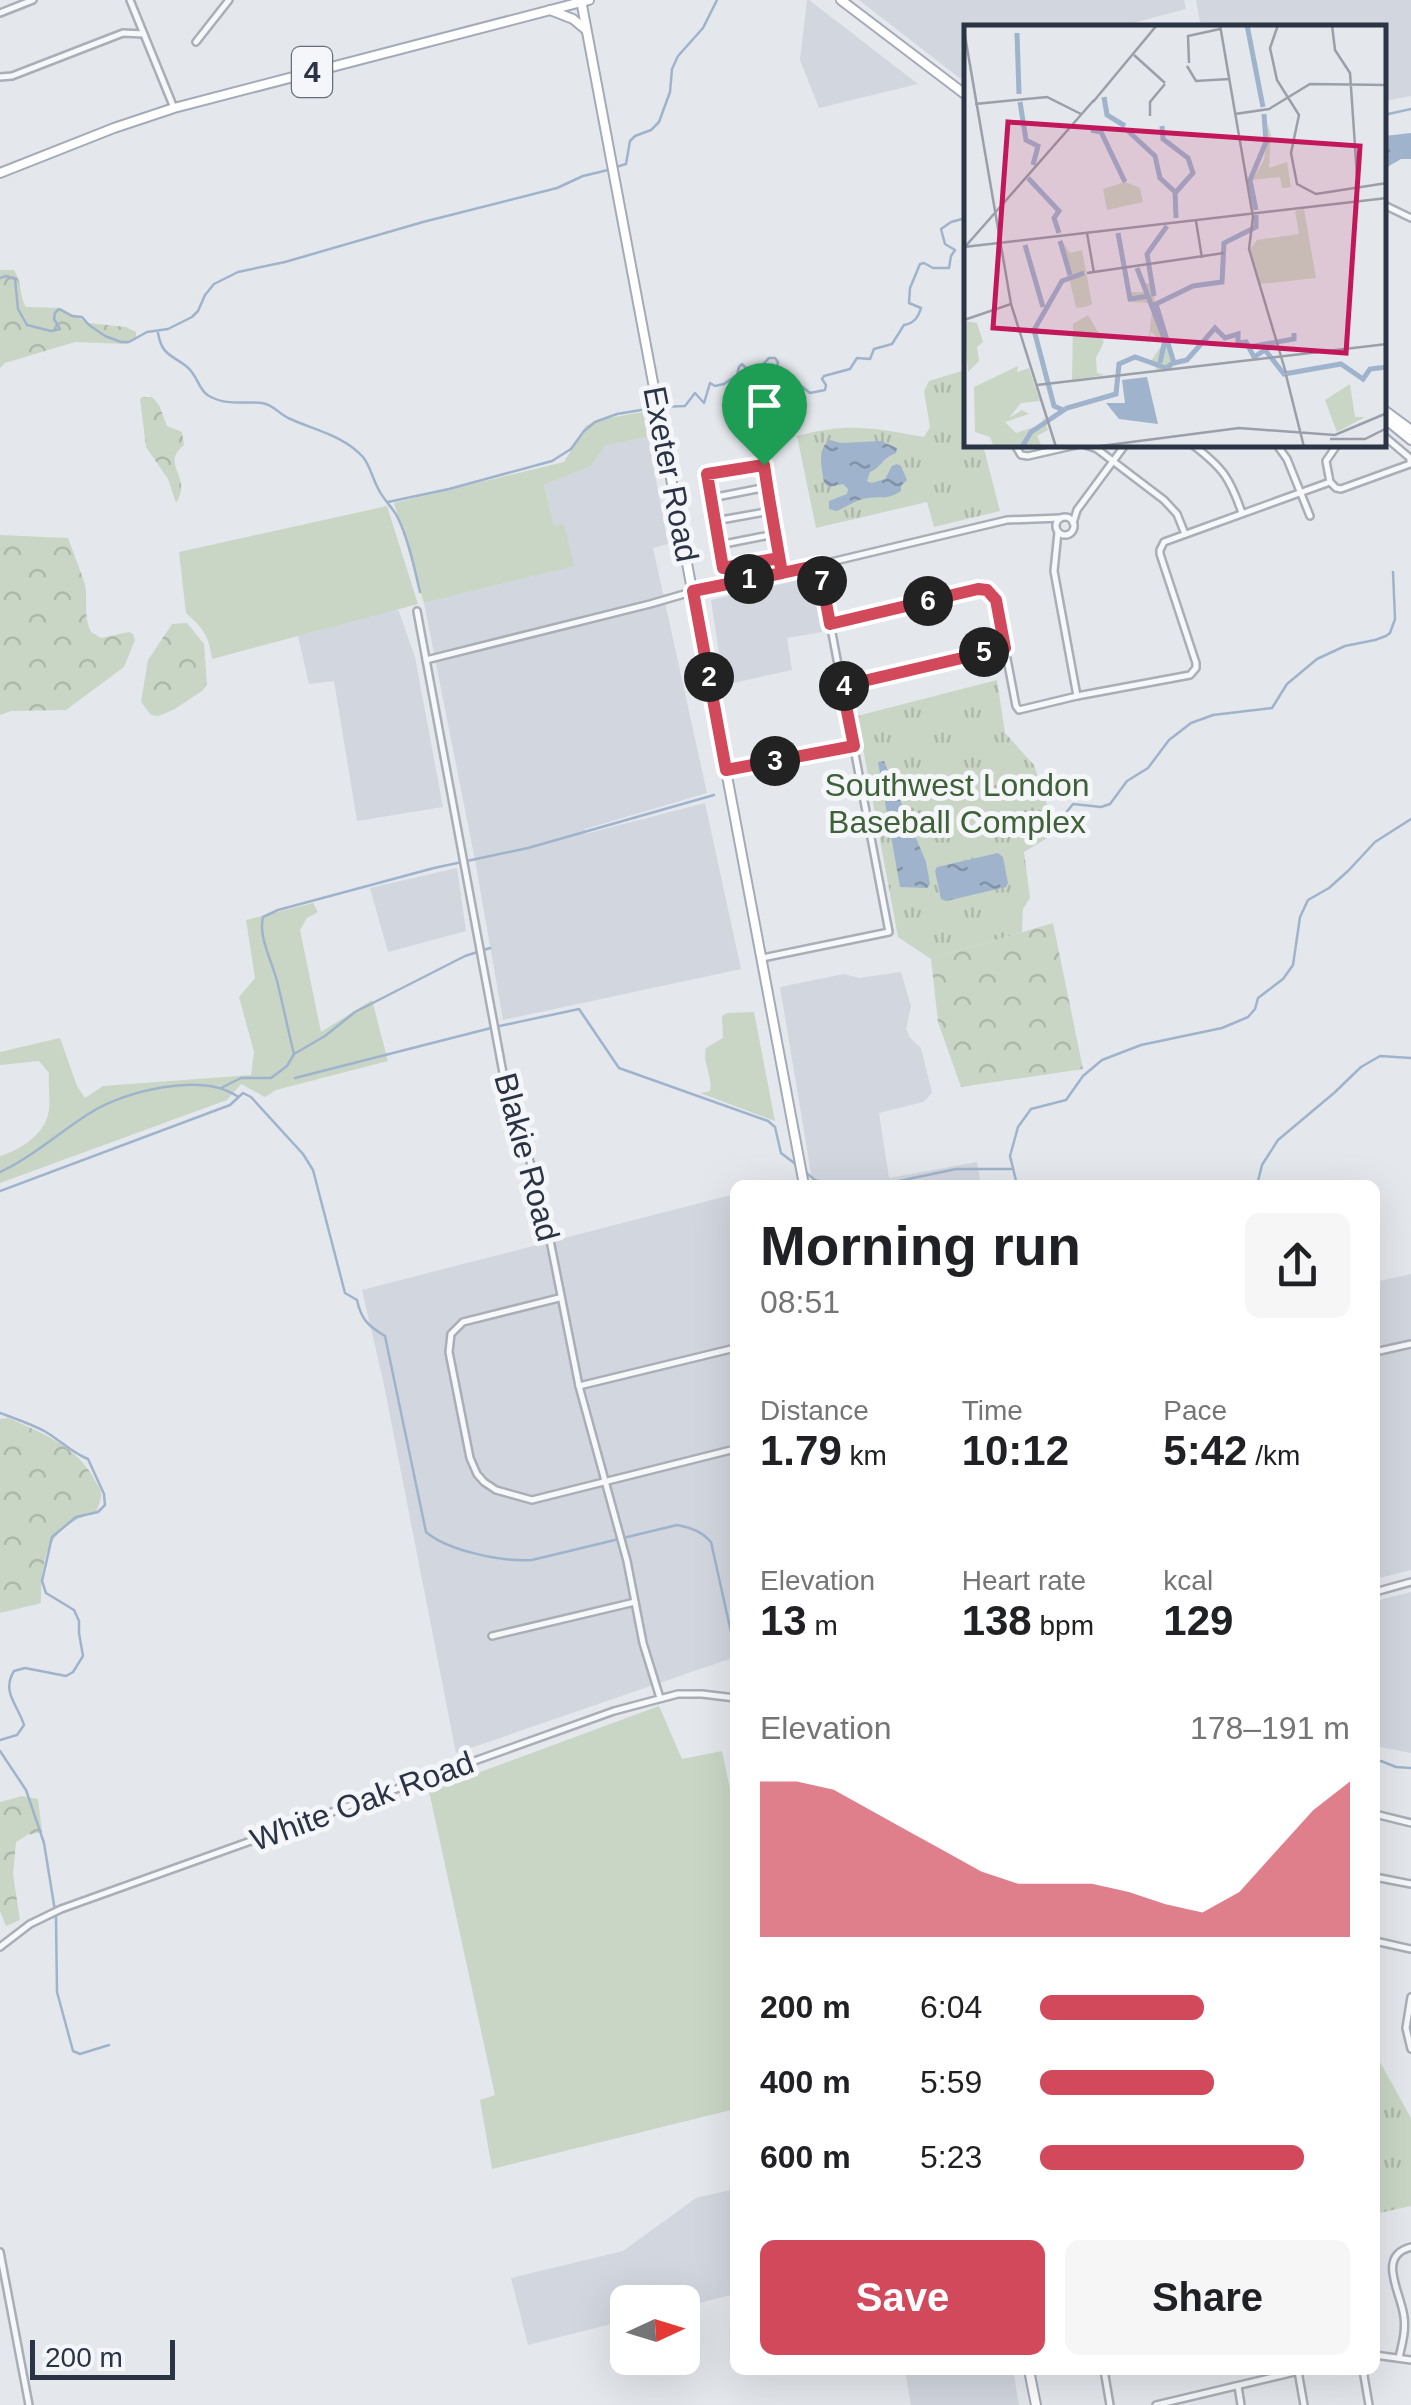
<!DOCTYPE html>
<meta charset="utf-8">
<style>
:root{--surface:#fff;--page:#f6f6f6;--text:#202124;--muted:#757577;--accent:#d1495b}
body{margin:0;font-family:Arial,sans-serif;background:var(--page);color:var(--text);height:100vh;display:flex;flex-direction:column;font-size:38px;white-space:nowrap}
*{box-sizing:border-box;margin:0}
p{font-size:32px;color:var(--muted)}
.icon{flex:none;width:55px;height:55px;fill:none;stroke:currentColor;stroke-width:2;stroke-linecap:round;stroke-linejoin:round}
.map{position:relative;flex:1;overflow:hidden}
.panel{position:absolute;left:730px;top:1180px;width:650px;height:1195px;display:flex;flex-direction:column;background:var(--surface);border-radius:15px;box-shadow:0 10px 40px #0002}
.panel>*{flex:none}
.needle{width:65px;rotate:86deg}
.fabs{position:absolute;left:610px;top:2285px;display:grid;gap:20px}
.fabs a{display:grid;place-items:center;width:90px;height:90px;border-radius:15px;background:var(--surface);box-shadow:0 10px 40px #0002;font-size:50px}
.scale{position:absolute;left:30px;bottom:25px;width:145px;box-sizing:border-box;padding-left:10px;border:5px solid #2b3445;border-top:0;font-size:28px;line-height:35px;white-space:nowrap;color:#2b3445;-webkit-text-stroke:8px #f4f6f9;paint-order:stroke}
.pin{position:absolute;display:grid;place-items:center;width:85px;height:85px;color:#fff;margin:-102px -42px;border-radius:50% 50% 50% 0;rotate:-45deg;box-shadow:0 0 10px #0007}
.pin .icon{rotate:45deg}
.km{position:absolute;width:50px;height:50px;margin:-25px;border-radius:50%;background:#222;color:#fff;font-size:28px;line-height:50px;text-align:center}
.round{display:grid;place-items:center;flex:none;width:105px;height:105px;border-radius:15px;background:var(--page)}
.summary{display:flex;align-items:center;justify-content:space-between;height:170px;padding:0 30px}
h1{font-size:55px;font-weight:600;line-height:75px}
.figures{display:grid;grid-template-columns:repeat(3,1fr);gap:15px;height:170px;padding:10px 30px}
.figures div{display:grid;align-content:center}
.figures b{font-size:42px;font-weight:600}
.figures small{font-size:28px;font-weight:400}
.figures p{font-size:28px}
.chart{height:280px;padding:20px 30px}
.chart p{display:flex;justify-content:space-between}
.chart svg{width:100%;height:180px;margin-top:10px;fill:var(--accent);opacity:.7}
.action{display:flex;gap:20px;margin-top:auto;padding:20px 30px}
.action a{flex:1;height:115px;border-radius:15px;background:var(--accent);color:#fff;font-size:40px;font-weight:600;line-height:115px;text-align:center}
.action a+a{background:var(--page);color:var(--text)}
ul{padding:0 30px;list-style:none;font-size:32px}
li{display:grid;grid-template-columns:160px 120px 1fr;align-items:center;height:75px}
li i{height:25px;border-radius:12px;background:var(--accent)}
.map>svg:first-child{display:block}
.built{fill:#d2d6de}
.green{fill:#c9d6c5}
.forest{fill:url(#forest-crowns)}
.park{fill:url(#park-tufts)}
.water{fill:url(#water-ripples)}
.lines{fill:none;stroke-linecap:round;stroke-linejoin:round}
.stream{stroke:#9fb4cc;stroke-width:2.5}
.minor-casing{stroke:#a9aeb7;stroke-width:10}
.major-casing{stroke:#a3abb8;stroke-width:12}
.minor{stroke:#f7f8fa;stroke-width:5}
.major{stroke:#fff;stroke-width:8}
.route-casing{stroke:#fff;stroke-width:20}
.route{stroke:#d1495b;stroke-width:12}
.labels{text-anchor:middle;stroke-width:10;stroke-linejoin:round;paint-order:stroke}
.shield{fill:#f4f6f9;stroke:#676e7b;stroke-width:2.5}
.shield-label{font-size:30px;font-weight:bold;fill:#2b3445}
.street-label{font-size:32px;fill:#2b3445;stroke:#f4f6f9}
.park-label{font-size:32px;fill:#3f6138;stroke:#f4f6f9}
.inset-river{fill:none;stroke:#9fb4cc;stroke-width:5}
.inset-road{fill:none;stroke:#9a9fa9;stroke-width:2.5}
.view{fill:#c2185b;fill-opacity:0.15;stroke:#c2185b;stroke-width:5}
.inset-edge{fill:none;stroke:#2b3445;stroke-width:5}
</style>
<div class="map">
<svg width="1411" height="2405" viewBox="0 0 1411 2405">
<defs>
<pattern id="forest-crowns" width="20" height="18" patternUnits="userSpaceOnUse" patternTransform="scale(2.5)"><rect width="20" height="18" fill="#c9d6c5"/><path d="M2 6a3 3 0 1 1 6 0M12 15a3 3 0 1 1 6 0" fill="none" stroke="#adb8ab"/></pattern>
<pattern id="park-tufts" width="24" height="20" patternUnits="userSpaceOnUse" patternTransform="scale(2.5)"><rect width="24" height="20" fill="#c9d6c5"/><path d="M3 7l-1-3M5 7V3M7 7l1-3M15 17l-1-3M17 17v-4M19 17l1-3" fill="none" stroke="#adb8ab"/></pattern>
<pattern id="water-ripples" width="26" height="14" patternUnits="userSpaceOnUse" patternTransform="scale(2.5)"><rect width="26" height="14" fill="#9fb4cc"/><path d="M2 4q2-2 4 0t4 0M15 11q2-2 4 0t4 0" fill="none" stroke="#8293a7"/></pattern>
</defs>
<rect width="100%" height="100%" fill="#e4e7ec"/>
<!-- built -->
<g class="built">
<path d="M807 0H809L918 84 819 108 800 60Z"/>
<path d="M859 0H1184L1186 9 1118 27 966 28V83Z"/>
<path d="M1196 0H1411V96L1384 101V28L1201 27Z"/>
<path d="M648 437 668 544 653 548 707 793 585 829V834L705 803 741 969 503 1020 475 860 424 603 573 566 563 525 554 527 544 485 591 466 606 445Z"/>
<path d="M812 577 822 632 787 638 792 670 724 685 711 600Z"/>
<path d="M398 609 415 657 443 807 357 821 334 681 309 684 298 636Z"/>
<path d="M457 868 466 931 388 952 370 888Z"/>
<path d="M901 972 911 1006 906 1029 910 1038 921 1048 932 1093 923 1102 879 1113 889 1178 977 1162 981 1185H813L780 987 844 974 859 978Z"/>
<path d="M735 1194V1657L456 1753 383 1380 362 1290Z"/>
<path d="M1411 1274V1570L1375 1579V1282Z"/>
<path d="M1411 1592V1753L1375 1746V1601Z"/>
<path d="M735 2189V2294L683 2307 682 2302H628L627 2320 528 2345 511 2278 623 2251 696 2198Z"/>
<path d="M905 2370H1013L1019 2405H911Z"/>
</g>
<!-- green -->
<g class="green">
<path d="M643 412 648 437 606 445 591 466 544 485 554 526 564 524 574 566 424 603 394 503 564 462 586 426 597 420Z"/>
<path d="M387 506 418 604 212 659C209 636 204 629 186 613L179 552Z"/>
<path d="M313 903 318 912 307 918 300 930 321 1032 372 1000 388 1061 276 1090 265 1097 241 1084 227 1100 0 1183V1156C19 1151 43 1135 48 1115 51 1102 48 1086 49 1073L39 1061 0 1065V1052L60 1038 77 1086 85 1098 103 1086 251 1075 254 1052 239 997 255 978 246 920Z"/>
<path d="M754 1012 775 1121 700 1093 710 1091C713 1075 702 1064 706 1048L723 1038 722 1016 727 1013Z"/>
<path d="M659 1706 682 1759 722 1751 735 1813V2109L492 2169 480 2100 495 2095 429 1791Z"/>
</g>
<!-- forest -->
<g class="forest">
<path d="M0 270H14C23 285 19 296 26 307L61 308 88 323 126 327 136 332V338L127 344 75 342 5 363 0 368Z"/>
<path d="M142 397H152L159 405 167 426 182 432 184 445C159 465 194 477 176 503L168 479 146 447 140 399Z"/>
<path d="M0 535 68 538C69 541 84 580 85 584 88 602 83 614 91 632L101 638 129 632 133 634 135 640 124 667 66 710 11 711 0 715Z"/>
<path d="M187 623 204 644 207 684 202 691 173 710 158 716 151 715 141 702 148 660 172 624Z"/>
<path d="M1053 923 1083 1069 961 1087 938 1022 931 959Z"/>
<path d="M8 1418C43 1433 78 1447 96 1482 99 1488 102 1490 101 1497 100 1502 98 1507 96 1512 47 1527 41 1556 41 1603L0 1613V1419Z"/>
<path d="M22 1796 38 1799 42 1832 27 1835 16 1842 13 1875 20 1920 6 1926 0 1911V1802Z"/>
</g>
<!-- park -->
<g class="park">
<path d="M965 370 966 445H983L1000 511 934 527 927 502 816 528 797 436C848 422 874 428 924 437L930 427 924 391 929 381Z"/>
<path d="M997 680 1005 733 1034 765 1055 829 1049 837 1024 852 1030 898 1023 909 1022 932 931 959 898 937 857 716Z"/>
<path d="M1375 2053 1411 2118V2206L1375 2214Z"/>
</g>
<!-- water -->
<g class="water">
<path d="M1411 133V159H1401L1384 169V136Z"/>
<path d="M830 440 841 443 881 441 897 448 896 453C881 459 882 467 870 472L867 481 871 483 885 479 892 466 897 464 901 466 907 480 901 486V491C888 500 881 496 868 498 856 499 846 508 836 511L829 509V501L847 494 848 489 843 484 829 487 824 483C822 468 816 449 830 440Z"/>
<path d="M884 761 926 862 930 884 927 888 900 887 878 762Z"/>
<path d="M998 853 1003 857 1008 883 1006 887 946 901 941 899 935 871 937 867Z"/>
</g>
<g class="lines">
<!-- stream -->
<g class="stream">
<path d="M1384 115 1411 109"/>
<path d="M616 167 626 164 630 141 635 136 651 130 659 122 670 92 672 69 678 56 703 28 717 0"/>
<path d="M0 278 6 276 15 279 18 309 27 325 51 331 60 329 54 319 55 313 59 309 72 316 82 317 89 325 105 336 121 342H129L147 332 168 329 192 317 198 311 205 295 214 284 238 272 285 262 423 222 557 188 583 176 608 170"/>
<path d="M158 333C162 355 170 354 186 366 198 375 198 390 209 396 227 406 243 401 262 403 274 405 278 413 288 418 314 430 343 435 363 457 371 467 373 481 380 492 385 501 393 508 398 518 409 541 414 567 420 592"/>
<path d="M661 407 685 406 695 393 704 403 710 383 715 386 724 384 737 375 739 367 742 364 748 370C758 372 763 364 769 358H775L778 362 776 372 779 376 794 380 810 393 825 390 826 385 822 379 824 376 850 369 857 358 870 359 874 349 892 344 904 325C914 323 918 318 921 308L909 303 910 288 920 264 924 263 933 268H949L951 256 955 250 945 244 941 229 951 222 966 218"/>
<path d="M388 502 449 489 552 461 571 449 584 431 595 422 617 414 653 408"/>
<path d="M1057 824 1073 804 1101 807 1110 804 1127 781 1148 768 1169 740 1191 723 1213 715 1272 708 1287 684 1317 659 1345 646 1375 640 1386 636 1390 633 1395 619 1393 572"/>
<path d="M294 1054C288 1030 283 1005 277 981 272 961 258 937 263 917L278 910 434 868 528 848 714 795"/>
<path d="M295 1078 495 1027 579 1009 619 1068 768 1121 775 1127 781 1153 798 1166"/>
<path d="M221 1088 241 1078H271L287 1066 294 1054 325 1036 355 1012 465 956 490 948"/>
<path d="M804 1171 815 1180 831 1185"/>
<path d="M0 1172C31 1158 61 1131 90 1113 125 1091 200 1072 237 1096"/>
<path d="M880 1185 956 1169H1011"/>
<path d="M1017 1185 1010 1156 1018 1127 1031 1109 1066 1100 1083 1076 1102 1060 1141 1045 1222 1028 1248 1017 1255 1009 1258 998 1283 979 1293 965 1300 917 1308 900 1329 888 1348 871 1375 842 1411 819"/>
<path d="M1257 1185 1262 1165 1278 1140 1334 1093 1361 1067 1380 1056 1411 1058"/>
<path d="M0 1191 230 1105 243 1093 251 1097 303 1154 313 1170 345 1293 357 1300C361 1319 368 1326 385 1336L426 1532C448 1551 503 1562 532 1560L677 1525C692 1528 701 1531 711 1542L735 1650"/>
<path d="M0 1413C16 1419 32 1424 46 1432 61 1441 72 1453 88 1459L104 1494 105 1505 98 1512 76 1517 52 1537 42 1581 46 1593 74 1610 79 1621V1633L83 1656 73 1672 66 1676 25 1668 14 1671C1 1692 18 1705 24 1725L17 1735 0 1740"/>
<path d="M0 1751 26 1790 44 1843 56 1917 57 1992 73 2051 80 2054 109 2045"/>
<path d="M1375 1764 1381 1761 1396 1767 1411 1768"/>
</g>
<!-- minor casing -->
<g class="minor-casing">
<g id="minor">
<path d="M130 0 174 108"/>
<path d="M0 13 33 0"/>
<path d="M196 42 229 0"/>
<path d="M0 77 12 76 123 33 144 34"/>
<path d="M1384 205 1411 218"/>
<path d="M1015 445 1021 455 1028 456 1076 445"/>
<path d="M1086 445 1097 449 1164 500 1177 514 1185 534"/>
<path d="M1193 445C1223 468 1230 478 1242 513"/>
<path d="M1277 445 1287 459 1310 516"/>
<path d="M1330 482 1326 461 1337 445"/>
<path d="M711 498 767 487"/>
<circle cx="1065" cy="526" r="9"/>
<path d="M715 521 771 511"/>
<path d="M1073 523 1077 510 1125 445"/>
<path d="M1058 532 1054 571 1077 696"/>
<path d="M719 545 775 534"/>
<path d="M779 558 723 568 707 474 763 465 781 566 782 573"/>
<path d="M417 611 506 1089 541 1195 579 1386 627 1561 643 1643 660 1698"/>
<path d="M831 625 978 589 987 590 996 601 1016 706 1019 710 1077 696 1190 675 1196 668V663L1160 554V550L1164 542 1330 482 1336 488 1341 489 1410 464V458L1384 436"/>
<path d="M426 660 650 604 705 588 810 567 1007 520 1061 518"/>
<path d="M842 686 1005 648"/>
<path d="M726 770 854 746"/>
<path d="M762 958 889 932 819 565"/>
<path d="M559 1298 463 1322 451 1334 449 1352 470 1458 477 1474 484 1482 496 1490 532 1500 735 1449"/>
<path d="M1375 1352 1411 1344"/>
<path d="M579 1386 735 1348"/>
<path d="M1375 1592 1411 1582"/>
<path d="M492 1636 635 1602"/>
<path d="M1375 1814 1411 1823"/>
<path d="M1375 1877 1411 1884"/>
<path d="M1375 1941 1411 1949"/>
<path d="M0 1947 30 1924 61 1909 614 1711 678 1694H702L735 1698"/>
<path d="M1411 1997 1406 2028 1411 2049"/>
<path d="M0 2252 29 2405"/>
<path d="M1375 2355 1411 2360"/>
<path d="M1399 2358C1402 2344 1406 2331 1404 2317 1401 2292 1376 2256 1411 2247"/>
<path d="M1104 2370 1110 2405"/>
<path d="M1363 2370 1369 2405"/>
<path d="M1298 2371 1304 2405"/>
<path d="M1238 2386 1241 2405"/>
<path d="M1156 2405 1303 2370"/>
</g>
</g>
<!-- major casing -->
<g class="major-casing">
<g id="major">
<path d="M581 0 804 1185"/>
<path d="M841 0 966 95"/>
<path d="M550 10 573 19 585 29"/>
<path d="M0 173 114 128 174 108 589 0"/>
<path d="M1384 410 1411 430"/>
<path d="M1384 418 1411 440"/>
<path d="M1029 2370 1036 2405"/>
</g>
</g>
<!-- minor -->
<use href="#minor" class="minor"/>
<!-- major -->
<use href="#major" class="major"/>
</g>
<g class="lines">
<!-- route casing -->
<g class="route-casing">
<path id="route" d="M764 465C769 501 776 537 782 573L693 591 726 770 854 746 842 686 1005 648 996 600 987 590 978 589 830 624 819 565 782 573 779 558 723 568 707 474 764 465"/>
</g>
<!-- route -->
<use href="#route" class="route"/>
</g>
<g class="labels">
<!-- shield labels -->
<rect class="shield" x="292" y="47" width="40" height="50" rx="8"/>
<g class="shield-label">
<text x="312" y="82">4</text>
</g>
<!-- street labels -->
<g class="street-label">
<text transform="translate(671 474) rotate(79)" y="11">Exeter Road</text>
<text transform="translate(527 1157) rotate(75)" y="11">Blakie Road</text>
<text transform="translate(362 1801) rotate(-20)" y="11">White Oak Road</text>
</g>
<!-- park labels -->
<g class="park-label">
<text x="957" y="796">Southwest London<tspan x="957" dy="37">Baseball Complex</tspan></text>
</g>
</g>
<!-- overview -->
<g transform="translate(964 25)">
<rect width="422" height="422" fill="#e4e7ec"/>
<path d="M304 100 307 110 305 143 323 137 327 162 318 163 316 152 288 155 300 135ZM340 184 352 253 296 259 286 224 293 215 335 209 331 186ZM96 213 106 228 118 225 128 279 121 282 112 283ZM189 257 191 279 209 343 193 345 187 336 199 318 187 307 184 320 189 278 166 277 165 267H183L180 259Z" fill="#c9d6c5"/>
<path d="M124 290 140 317 132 333 133 348 141 350 108 355 109 299ZM0 296 13 298 19 317 13 322 15 336 4 347ZM54 341 53 347 65 343 76 376 57 378 45 393 58 385 65 389 41 397 52 408 77 400 80 392 84 405 73 411 78 422H30L26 412 11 407 10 362ZM386 359 391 392H401L373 407 361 375Z" fill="#c9d6c5"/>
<path d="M161 157 176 163 179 177 143 185 139 164Z" fill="#c9d6c5"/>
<path d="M183 352 194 399 155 394 142 378H161L158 355Z" fill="#9fb4cc"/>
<path class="inset-river" d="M283 0 299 82M53 8 55 69M140 72 143 90 161 101M56 77 62 115 74 121 69 140M198 101 199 114 224 133 229 148 212 167M127 105 137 107 161 157M163 105 191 131 196 153 211 167 212 193M64 153 95 186 90 193 95 208M292 185 286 155 302 117 300 89M292 190V202L260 218 258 257 229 261 192 279 210 338 223 335 251 303 261 313 274 309V318L282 317 290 332 301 325 320 349 377 339 399 354 406 344 423 342M154 208 166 274 185 271M96 216 106 250M61 220 79 282M173 243 201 315 196 338M190 271 183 229 203 201M285 322 330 314V308M99 385 90 381 70 305 98 256 120 248M58 422 67 407 103 383 152 369 155 339 171 332 202 343 209 338"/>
<path class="inset-road" d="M256 0 289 192 285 224 322 348M314 0 306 23 313 55 335 90 327 128 333 159 352 169 423 158M368 0 371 25 386 48 394 165M0 5 47 279 92 422M170 30 201 58M225 38 224 11 256 4M223 41 232 56 265 54M129 77 193 0M11 79 83 72 117 89M271 89 305 84 346 59 423 60M186 91V77L201 59M232 196 238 233M123 208 130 248M0 222 423 173M0 223 130 75M123 248 260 228M0 295 47 279M322 350 340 422M73 360 423 319M366 414H401L423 403M129 422 275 403 371 410 423 388"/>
<path class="view" d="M44 97 396 121 382 328 29 303Z"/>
<rect width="422" height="422" class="inset-edge"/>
</g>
</svg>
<div class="fabs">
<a><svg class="needle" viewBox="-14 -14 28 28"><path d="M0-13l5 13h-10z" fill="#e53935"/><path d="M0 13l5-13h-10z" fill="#757577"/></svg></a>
</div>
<div class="scale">200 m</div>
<div class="pin" style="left:764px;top:465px;background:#1e9e55"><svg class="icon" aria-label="arrive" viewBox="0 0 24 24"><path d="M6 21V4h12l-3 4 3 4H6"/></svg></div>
<b class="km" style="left:749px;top:579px">1</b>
<b class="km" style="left:709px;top:677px">2</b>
<b class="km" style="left:775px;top:761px">3</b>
<b class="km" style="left:844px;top:686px">4</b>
<b class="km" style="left:984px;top:652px">5</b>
<b class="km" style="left:928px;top:601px">6</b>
<b class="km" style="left:822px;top:581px">7</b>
<section class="panel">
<div class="summary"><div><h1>Morning run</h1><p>08:51</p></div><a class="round"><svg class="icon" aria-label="share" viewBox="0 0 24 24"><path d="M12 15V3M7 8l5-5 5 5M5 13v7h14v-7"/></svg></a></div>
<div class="figures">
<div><p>Distance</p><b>1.79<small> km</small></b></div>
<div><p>Time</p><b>10:12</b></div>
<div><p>Pace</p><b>5:42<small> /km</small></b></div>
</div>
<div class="figures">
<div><p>Elevation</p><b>13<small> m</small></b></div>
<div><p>Heart rate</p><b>138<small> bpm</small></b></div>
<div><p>kcal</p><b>129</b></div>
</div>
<div class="chart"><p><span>Elevation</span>178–191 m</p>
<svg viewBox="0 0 160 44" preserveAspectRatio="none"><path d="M0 44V6L10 6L20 8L30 13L40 18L50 23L60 28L70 31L80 31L90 31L100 33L110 36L120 38L130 33L140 23L150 13L160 6V44z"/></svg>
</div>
<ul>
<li><b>200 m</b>6:04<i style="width:53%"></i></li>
<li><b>400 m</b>5:59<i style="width:56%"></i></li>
<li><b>600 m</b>5:23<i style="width:85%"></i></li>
</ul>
<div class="action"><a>Save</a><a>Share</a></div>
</section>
</div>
